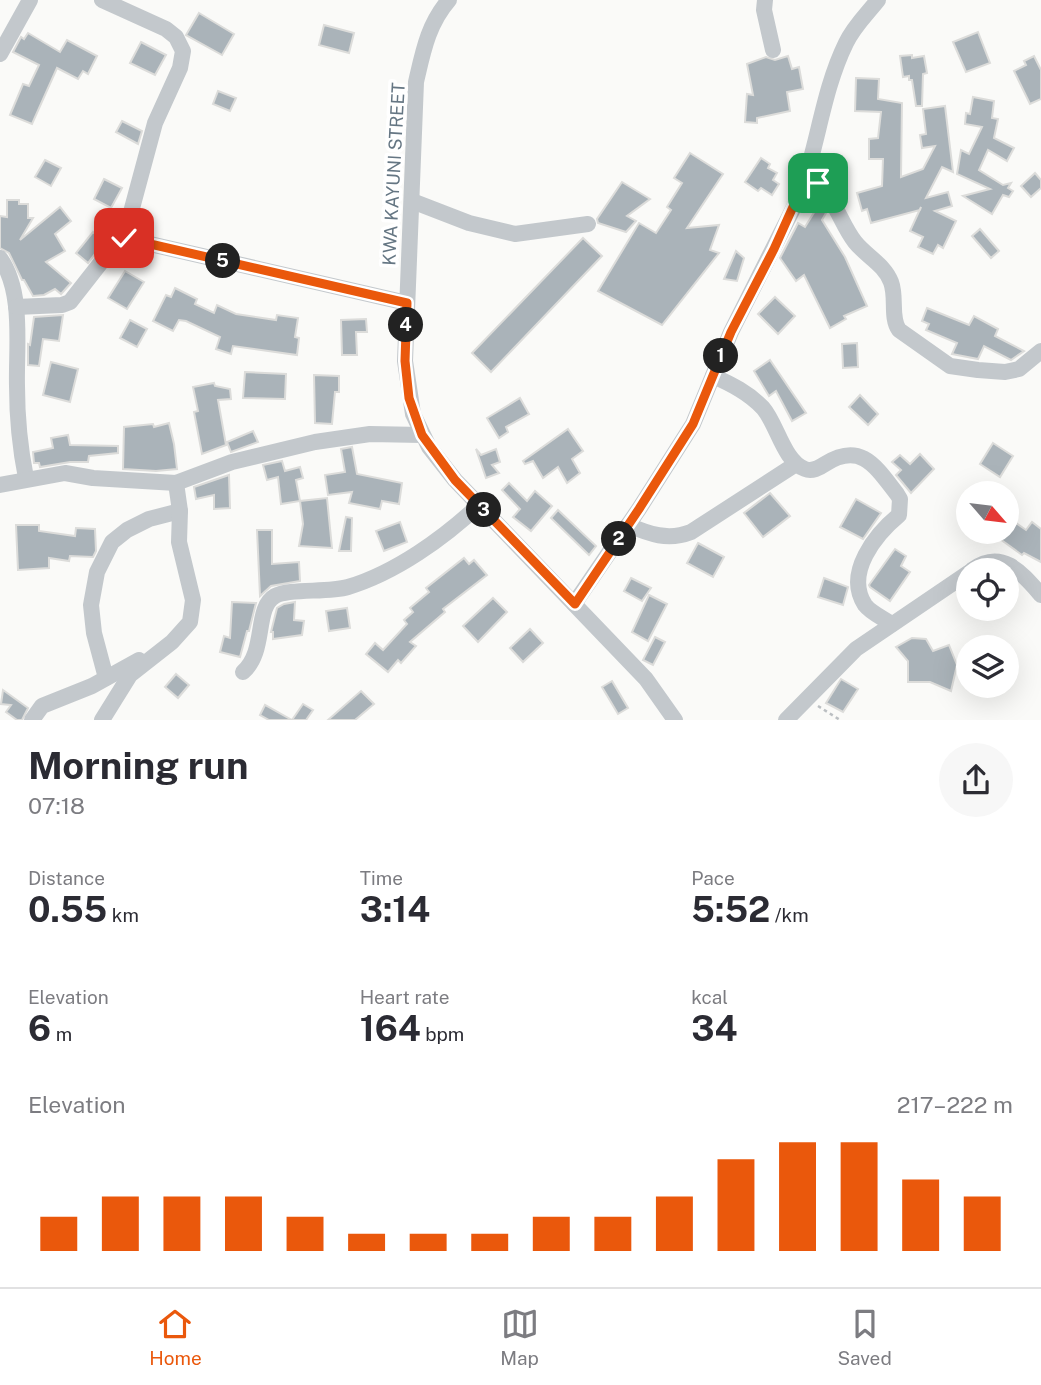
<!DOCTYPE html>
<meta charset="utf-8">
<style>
:root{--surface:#fff;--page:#f7f7f7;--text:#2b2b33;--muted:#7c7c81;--line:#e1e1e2;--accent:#ea580c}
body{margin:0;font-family:"Public Sans",sans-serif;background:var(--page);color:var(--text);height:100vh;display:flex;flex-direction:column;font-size:26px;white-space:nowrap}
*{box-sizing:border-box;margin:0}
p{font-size:23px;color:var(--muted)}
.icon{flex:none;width:38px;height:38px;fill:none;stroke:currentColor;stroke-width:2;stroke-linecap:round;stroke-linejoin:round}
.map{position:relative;height:720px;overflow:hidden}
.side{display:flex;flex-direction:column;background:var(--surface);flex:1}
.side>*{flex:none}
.needle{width:46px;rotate:118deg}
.controls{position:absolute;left:956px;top:481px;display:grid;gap:14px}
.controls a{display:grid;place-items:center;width:63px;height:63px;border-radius:50%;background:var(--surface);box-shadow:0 7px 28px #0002;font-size:35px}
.pin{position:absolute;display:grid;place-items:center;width:60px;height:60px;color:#fff;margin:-30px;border-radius:14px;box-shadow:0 4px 10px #0006}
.km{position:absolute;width:35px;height:35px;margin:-18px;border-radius:50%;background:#222;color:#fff;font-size:19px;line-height:35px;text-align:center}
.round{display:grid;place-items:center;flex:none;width:74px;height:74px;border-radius:37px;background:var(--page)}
.summary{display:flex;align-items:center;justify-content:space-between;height:119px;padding:0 28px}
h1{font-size:38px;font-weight:700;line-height:52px}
.figures{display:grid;grid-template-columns:repeat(3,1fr);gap:10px;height:119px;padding:7px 28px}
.figures div{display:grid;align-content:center}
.figures b{font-size:35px;font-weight:700}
.figures small{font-size:19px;font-weight:400}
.figures p{font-size:19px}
.chart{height:196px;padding:14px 28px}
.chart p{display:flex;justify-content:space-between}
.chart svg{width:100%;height:126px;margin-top:7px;stroke:var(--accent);stroke-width:6}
.tabs{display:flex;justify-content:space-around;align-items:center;height:98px;border-top:2px solid var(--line);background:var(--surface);font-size:19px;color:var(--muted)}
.tabs a{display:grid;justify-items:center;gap:4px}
.tabs .current{color:var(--accent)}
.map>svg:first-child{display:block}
.building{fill:#aab3b9;stroke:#dcdcda;stroke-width:2}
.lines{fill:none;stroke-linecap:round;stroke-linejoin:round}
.path{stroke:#bbbfc2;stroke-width:2.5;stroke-dasharray:3.5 3.5;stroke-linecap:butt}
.minor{stroke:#c3c8cc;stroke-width:16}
.route-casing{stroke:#fff;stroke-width:14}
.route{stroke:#ea580c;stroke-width:9}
.labels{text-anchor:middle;stroke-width:7;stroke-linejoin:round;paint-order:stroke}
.street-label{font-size:18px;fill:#657683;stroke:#fff}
</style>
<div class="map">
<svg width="1041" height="720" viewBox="0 0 1041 720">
<rect width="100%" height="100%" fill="#fafaf8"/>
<!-- building -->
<g class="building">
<path d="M199 13 234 34 222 55 186 35Z"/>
<path d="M324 25 354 33 349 53 319 45Z"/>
<path d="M978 32 990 63 966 72 953 42Z"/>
<path d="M28 33 60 52 67 40 97 56 88 74 83 71 78 79 57 68 32 124 10 115 23 84 29 86 39 65 13 52 21 37 24 39Z"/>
<path d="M141 42 166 55 155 75 130 63Z"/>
<path d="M912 55V58L924 56 927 73 923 74 922 106H916L912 80H909V76L903 77 900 56Z"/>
<path d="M788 56 792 69 799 67 803 89 787 92 790 111 757 118V123L745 122 747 94 753 95 747 64 766 57 775 60Z"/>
<path d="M1034 56 1041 70V99L1030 104 1014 71 1026 65 1024 61Z"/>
<path d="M856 78 879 79 878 99 902 103 901 177 923 169 935 146 922 148 920 135 926 134 923 109 945 106 953 172 942 167 926 198 948 192 952 206 935 211 956 221 943 248 938 245 933 254 918 247 923 237 910 231 921 207 920 210 871 223 867 209 862 211 857 193 882 186 883 159H869V139L878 138 881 112 855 111Z"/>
<path d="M218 91 236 98 230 111 213 104Z"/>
<path d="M973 97 994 101 992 118 998 119 994 138 1014 148 1007 161 988 150 979 170 1003 185 1011 183 1008 188 1013 191 1009 197 1003 195 992 214 963 196 990 189 957 174 961 150 969 154 982 127 965 124 966 113 970 114Z"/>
<path d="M122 121 142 131 138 144 116 132Z"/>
<path d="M690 153 723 174 687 228 719 225 710 250 719 253 662 325 598 291 639 223 656 233 671 210 667 207 682 183 674 178Z"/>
<path d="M761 158 770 164 768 168 777 173 773 180 779 184 772 195 761 188 758 191 745 182Z"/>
<path d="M45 160 61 168 51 186 35 177Z"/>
<path d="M1035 173 1041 180V188L1031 197 1021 186Z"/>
<path d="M104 179 122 188 111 208 94 199Z"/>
<path d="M622 182 650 199 627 216 636 221 626 232 598 223 597 219Z"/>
<path d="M7 200H19V204H28V218H33L20 240 60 207 71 221 55 234 65 251 46 262 71 283 61 294 55 289 44 295 33 296 24 280H22L9 253 0 248V216L7 217Z"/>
<path d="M820 203 826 213 822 220 845 257 867 306 844 316 846 319 830 328 804 275 796 281 780 258 798 223 805 227Z"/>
<path d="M980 229 999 251 991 258 972 236Z"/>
<path d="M93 232 104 242 88 263 76 253Z"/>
<path d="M583 238 602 256 491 372 472 353Z"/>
<path d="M736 251 744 258 737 281 724 279Z"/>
<path d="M125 271 144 282 127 309 108 298Z"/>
<path d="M175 288 197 299 195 304 214 313 217 305 236 314 276 320 277 315 298 318 295 337 299 338 297 355 233 346 231 354 216 349 220 337 186 321 179 320 173 331 153 321 166 295 171 297Z"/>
<path d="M775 297 795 316 778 334 758 314Z"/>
<path d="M927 308 969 325 974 316 998 329 995 336 1024 351 1011 360 984 346 978 359 952 354 957 343 926 330 929 324 922 321Z"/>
<path d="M63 315 59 341 43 339 39 366 28 365V344L30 345 34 317Z"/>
<path d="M366 319 367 332H356L357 355H342L341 320Z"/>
<path d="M130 320 147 329 137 347 120 338Z"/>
<path d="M857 343 858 367 843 368 842 344Z"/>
<path d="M770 360 806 413 792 421 776 391 769 396 754 371Z"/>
<path d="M51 362 78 369 70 402 43 395Z"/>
<path d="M245 372 286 374 285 399 243 398Z"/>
<path d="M314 375 339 376V392H335L332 424 315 423Z"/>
<path d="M214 383 215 386 230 389 231 399 218 400 226 445 202 454 194 412 198 411 193 387Z"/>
<path d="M860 395 878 414 868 425 849 407Z"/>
<path d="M520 398 529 414 506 427 508 432 499 438 487 418Z"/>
<path d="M169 423 174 444 177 469 156 471 123 469 124 427 153 424 154 427Z"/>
<path d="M568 429 583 451 572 459 580 473 567 483 558 467 543 478 533 461 525 464 523 461Z"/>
<path d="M253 431 258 442 231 452 227 442Z"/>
<path d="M68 435 70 445 118 446V453L89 456 88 462H70L40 467 39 463H34L33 452 53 448 51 438Z"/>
<path d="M993 443 1013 456 1000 477 980 464Z"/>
<path d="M352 447 357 474 402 483 399 504 382 501 380 509 349 503 352 492 328 495 325 475 345 472 341 449Z"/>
<path d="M476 449 481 455 496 449 500 462 492 465 499 473 486 478Z"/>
<path d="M920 454 934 469 911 493 896 475 901 470 892 462 900 455 910 464Z"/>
<path d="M282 461 285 471 300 467 303 478 296 480 300 501 281 504 278 477 267 480 263 465Z"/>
<path d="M229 475 230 508 214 509V495L196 499 194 487Z"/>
<path d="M509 483 527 501 535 491 552 506 531 531 513 517 520 509 502 490Z"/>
<path d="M770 493 790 516 763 537 744 513Z"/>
<path d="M327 498 332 548 299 546 303 524 300 501Z"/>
<path d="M856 499 881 513 863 539 840 527Z"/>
<path d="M558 510 596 546 589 555 551 518Z"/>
<path d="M346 517 352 518 351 551H339Z"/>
<path d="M1013 521 1026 530 1032 522 1041 529V562L1024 553 1022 555 1000 539Z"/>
<path d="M400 522 407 542 384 551 376 531Z"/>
<path d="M16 525H39V531L75 536 76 528 95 529 96 551 93 557 70 556 69 561 49 558V568L18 570Z"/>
<path d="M257 530H272V564L299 562 300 581 271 586 260 596Z"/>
<path d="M698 543 724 557 713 577 687 563Z"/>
<path d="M895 549 906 556 901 566 910 572 890 601 870 587 869 585Z"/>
<path d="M464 558 469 564 474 560 487 575 443 609 445 612 410 642 416 646 401 663 398 660 388 672 366 654 375 643 383 650 407 624 404 620 413 612 410 608 429 592 426 588Z"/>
<path d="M631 578 651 588 642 601 624 591Z"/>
<path d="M824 578 848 587 843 605 818 597Z"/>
<path d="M649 595 667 604 648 641 632 632Z"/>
<path d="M493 598 507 612 478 642 463 626Z"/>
<path d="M232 602 256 603 249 631H247L240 657 220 652 224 636 230 638Z"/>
<path d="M295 602 294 620 304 621 302 635 273 639V632H271L277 608 284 604Z"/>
<path d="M347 608 350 628 329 631 326 611Z"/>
<path d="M530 629 543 643 523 662 510 648Z"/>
<path d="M655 637 665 642 653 665 643 660Z"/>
<path d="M912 638 926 639 933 651 949 645 957 665 951 691 930 682H908V661L896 647Z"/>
<path d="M176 674 189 685 178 698 165 687Z"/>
<path d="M841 679 858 689 843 712 826 703Z"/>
<path d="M612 681 628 708 618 714 602 687Z"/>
<path d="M3 690 28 708 22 720H17L6 712 11 705 1 704Z"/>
<path d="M361 691 374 704 355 720H328Z"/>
<path d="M303 704 313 710 306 720H269L260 715 265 705 292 720Z"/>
</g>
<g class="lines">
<!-- path -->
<path class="path" d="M818 706 840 720"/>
<!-- minor -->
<g class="minor">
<path d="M102 0 166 29 176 37 183 51 180 68 155 123 124 238"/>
<path d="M449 0C428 24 423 52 416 82L405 361 413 414 429 447 455 480 646 679 675 720"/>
<path d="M765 0 764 10 773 50"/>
<path d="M0 54 30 0"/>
<path d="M806 178C834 190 838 220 855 242 867 257 884 264 891 282 897 298 890 317 899 330L950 366 978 370 1005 372 1019 369 1041 351"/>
<path d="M412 201 469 223 515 234 588 224"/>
<path d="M0 258C24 292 16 347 17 386 17 417 20 448 26 478"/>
<path d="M16 307 62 305 70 302 117 242 124 238 407 303"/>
<path d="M713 376C731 384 749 393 763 408 777 424 784 462 805 469 812 472 819 468 825 464 861 441 876 467 897 494L900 499 899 515C876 534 844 573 865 605 871 613 883 618 892 624"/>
<path d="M0 485 65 473 93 478 176 483 232 462 315 442 370 434 422 435"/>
<path d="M628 525C649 534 668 541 691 532L796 464"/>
<path d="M972 570C1002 548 1022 573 1041 595"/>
<path d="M574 604 639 509 693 424 731 332 799 197C818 147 822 92 846 43 854 26 867 14 878 0"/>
<path d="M243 672C267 651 254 608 275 596 289 588 328 593 348 587 395 573 444 538 479 505"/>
<path d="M106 678 94 633 91 605 97 572 112 542 127 530 149 519 180 511"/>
<path d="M32 720 42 706 92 686 139 660"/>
<path d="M102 720 130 675 172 642 190 622 193 600 179 542 180 511 176 483"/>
<path d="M786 720 856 649 968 573"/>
</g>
</g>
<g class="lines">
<!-- route casing -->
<g class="route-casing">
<path id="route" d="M124 238 407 303 405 361 409 398 422 435 455 480 575 604 639 509 693 424 731 332 774 249 806 178 818 183"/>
</g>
<!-- route -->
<use href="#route" class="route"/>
</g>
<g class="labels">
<!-- street labels -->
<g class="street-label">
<text transform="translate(394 174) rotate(-87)" y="6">KWA KAYUNI STREET</text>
</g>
</g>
</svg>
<div class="controls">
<a><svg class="needle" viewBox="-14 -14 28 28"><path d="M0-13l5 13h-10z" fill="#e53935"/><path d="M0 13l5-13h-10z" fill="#7c7c81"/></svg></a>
<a><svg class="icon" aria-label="locate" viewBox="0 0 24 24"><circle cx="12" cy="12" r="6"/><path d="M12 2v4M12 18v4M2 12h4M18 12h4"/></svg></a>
<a><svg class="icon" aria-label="layers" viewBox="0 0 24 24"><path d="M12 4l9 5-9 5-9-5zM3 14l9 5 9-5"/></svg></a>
</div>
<div class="pin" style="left:818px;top:183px;background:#1e9e55"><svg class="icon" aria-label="arrive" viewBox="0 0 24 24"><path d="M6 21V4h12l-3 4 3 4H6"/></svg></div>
<div class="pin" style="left:124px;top:238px;background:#d93025"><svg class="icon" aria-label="check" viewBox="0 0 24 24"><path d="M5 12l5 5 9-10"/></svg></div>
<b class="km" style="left:721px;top:356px">1</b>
<b class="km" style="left:619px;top:539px">2</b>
<b class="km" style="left:484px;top:510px">3</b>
<b class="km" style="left:406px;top:325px">4</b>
<b class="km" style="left:223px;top:261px">5</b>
</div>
<section class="side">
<div class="summary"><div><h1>Morning run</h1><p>07:18</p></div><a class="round"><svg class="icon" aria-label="share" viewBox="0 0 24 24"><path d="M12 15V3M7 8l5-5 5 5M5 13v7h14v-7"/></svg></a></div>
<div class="figures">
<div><p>Distance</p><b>0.55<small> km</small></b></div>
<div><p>Time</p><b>3:14</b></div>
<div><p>Pace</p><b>5:52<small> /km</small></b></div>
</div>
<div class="figures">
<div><p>Elevation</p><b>6<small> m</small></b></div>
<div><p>Heart rate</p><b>164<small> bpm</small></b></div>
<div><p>kcal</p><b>34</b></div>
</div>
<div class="chart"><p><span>Elevation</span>217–222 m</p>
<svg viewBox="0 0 160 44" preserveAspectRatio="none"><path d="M5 44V32M15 44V25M25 44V25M35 44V25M45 44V32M55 44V38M65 44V38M75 44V38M85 44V32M95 44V32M105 44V25M115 44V12M125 44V6M135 44V6M145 44V19M155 44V25"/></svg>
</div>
</section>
<nav class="tabs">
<a class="current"><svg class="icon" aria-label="home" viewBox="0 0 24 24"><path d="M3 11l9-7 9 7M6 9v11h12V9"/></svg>Home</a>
<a><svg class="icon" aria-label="map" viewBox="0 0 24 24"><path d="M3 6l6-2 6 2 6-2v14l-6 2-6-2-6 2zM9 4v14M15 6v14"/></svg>Map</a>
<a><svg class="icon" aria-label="saved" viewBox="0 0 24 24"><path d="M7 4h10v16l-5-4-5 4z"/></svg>Saved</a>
</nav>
